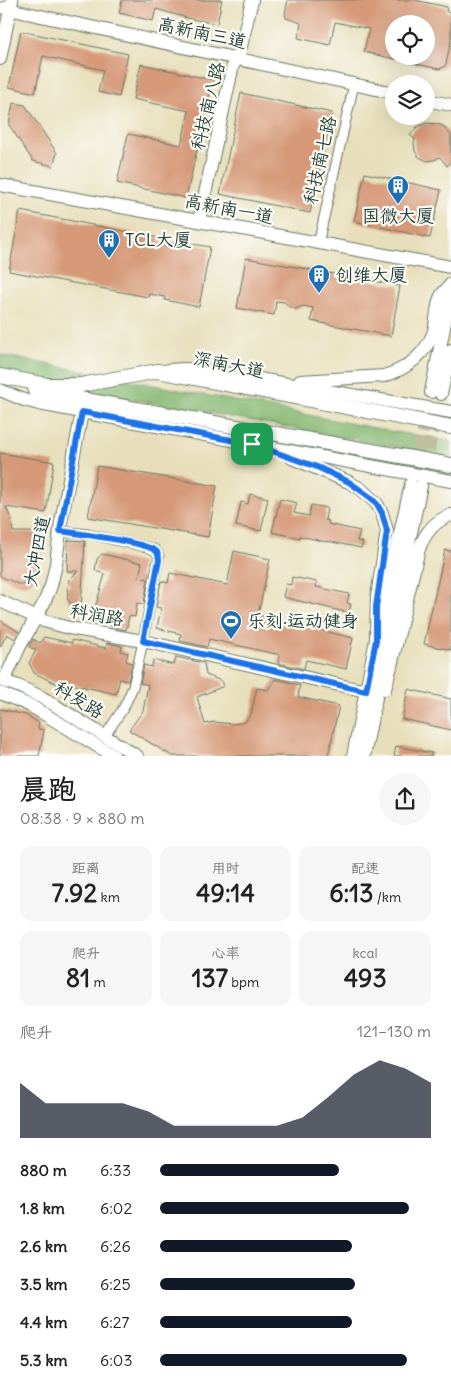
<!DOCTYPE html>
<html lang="zh">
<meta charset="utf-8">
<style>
:root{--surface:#fff;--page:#f6f6f6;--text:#222;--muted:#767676;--accent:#111827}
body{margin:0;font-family:Delius,"LXGW WenKai TC",sans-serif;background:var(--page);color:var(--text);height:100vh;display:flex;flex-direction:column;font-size:19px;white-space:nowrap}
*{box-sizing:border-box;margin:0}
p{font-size:16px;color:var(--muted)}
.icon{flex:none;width:28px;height:28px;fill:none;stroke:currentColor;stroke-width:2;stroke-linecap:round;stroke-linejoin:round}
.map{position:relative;height:756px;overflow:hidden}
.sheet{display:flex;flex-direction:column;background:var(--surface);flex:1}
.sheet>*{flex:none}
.tools{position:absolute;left:385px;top:15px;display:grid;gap:10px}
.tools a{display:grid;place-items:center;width:50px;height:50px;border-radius:50%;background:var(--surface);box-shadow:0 5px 20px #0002;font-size:25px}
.pin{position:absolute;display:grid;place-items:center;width:42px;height:42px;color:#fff;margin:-21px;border-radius:10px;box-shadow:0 2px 8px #0006}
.round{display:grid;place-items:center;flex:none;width:52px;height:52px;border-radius:26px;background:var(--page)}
.overview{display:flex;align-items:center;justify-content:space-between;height:85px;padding:0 20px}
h1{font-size:28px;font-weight:800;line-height:38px}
.figures{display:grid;grid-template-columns:repeat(3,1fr);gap:8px;height:85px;padding:5px 20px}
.figures div{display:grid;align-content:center;border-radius:12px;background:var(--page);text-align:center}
.figures b{font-size:25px;font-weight:800}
.figures small{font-size:14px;font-weight:400}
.figures p{font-size:14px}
.chart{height:140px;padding:10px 20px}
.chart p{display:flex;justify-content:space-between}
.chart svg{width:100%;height:90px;margin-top:5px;fill:var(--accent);opacity:.7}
ul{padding:0 20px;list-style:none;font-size:16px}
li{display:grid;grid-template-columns:80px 60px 1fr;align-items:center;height:38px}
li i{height:12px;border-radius:6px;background:var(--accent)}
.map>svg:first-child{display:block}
.forest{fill:#83b670;stroke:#517a52}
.building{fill:#d59978}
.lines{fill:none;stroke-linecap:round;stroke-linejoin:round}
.secondary-tunnel{stroke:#bfbfa0;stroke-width:12;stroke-dasharray:12 6;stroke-linecap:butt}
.street-casing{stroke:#657663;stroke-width:11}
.secondary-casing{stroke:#657663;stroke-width:14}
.primary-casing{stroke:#657663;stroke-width:16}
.street{stroke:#fff;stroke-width:9}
.secondary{stroke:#fff;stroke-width:12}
.primary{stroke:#fff;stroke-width:14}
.route-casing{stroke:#fff;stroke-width:10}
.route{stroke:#1a73e8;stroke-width:6}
.labels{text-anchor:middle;stroke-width:4.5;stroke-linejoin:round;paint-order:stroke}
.street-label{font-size:18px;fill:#1f3d34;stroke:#fdfcf7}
.poi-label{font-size:18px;fill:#1f3d34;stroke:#fdfcf7;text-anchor:start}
</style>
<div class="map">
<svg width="451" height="756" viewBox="0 0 451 756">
<rect width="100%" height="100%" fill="#fdfcf7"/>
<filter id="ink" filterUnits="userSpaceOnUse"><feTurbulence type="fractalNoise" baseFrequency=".02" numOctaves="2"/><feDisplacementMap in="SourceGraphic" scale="10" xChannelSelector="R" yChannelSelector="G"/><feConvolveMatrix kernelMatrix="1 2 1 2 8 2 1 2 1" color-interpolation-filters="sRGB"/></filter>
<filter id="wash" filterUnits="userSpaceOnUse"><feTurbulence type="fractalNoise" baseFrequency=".0096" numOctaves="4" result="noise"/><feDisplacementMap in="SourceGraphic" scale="20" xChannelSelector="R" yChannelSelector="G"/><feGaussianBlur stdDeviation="1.12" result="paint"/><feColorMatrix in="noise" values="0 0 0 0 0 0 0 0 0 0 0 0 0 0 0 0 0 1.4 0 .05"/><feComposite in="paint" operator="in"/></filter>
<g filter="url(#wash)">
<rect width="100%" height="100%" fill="#e7dfbb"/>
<!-- forest -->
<path class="forest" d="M0 355 395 432 451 441V457L0 375Z"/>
<g id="blocks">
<!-- building -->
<g class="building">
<path d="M122 0H222L217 24 187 18 156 9 153 21 119 13Z"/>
<path d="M288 0H415L447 7 446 11 451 14V41L446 64 444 67 439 69 395 59V56H426V24H394V59L364 52 369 29 335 22 330 45 298 38 301 23 286 18 285 14Z"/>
<path d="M21 31 128 54 119 97 98 92 103 70 43 56 35 93 9 87Z"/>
<path d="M141 64 213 80 186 198 117 183 128 134 181 145 189 111 133 99Z"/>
<path d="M241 93 332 113 310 213 220 194Z"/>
<path d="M13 103 25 105 57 153 53 166 33 161 9 125Z"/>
<path d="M426 123 437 124 443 126 451 135V161L447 166 440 157 434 160 427 161 419 157 415 151 414 143 415 139 410 135 417 127Z"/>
<path d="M365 173 441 190 430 238 354 221Z"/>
<path d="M20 211 160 238 159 241 175 244 176 241 210 247 199 307 165 300V297L149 294 148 297 9 271Z"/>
<path d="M246 258 400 286 391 336 311 321 313 308 303 306 295 309 288 306 285 302 276 301 274 315 237 308Z"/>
<path d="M0 453 54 462 46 513 6 507 11 519 13 532H31L37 534 39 538 40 547 35 575 33 580 26 585 18 584 0 576Z"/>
<path d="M97 466 217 486 208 537 88 517Z"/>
<path d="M250 494 268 498 261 531 236 526 241 502 248 504Z"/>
<path d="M280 499 297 503 294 513 309 516 311 505 327 508 325 520 329 521 328 524 360 531 357 541 363 542 361 548 327 541V542L300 536V538L272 532Z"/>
<path d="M68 540 85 541 82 592 81 595 82 600 79 604 76 603 71 604 67 598 68 593 67 589 70 584 68 581 78 571H67Z"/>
<path d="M445 550 451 551V650L424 644Z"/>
<path d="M234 551 270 559 258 615 353 638 346 669 306 660 304 669 278 663 280 655 209 639 207 647 180 641 181 634 157 628 161 608 156 607 161 581 168 583 170 573 227 585Z"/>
<path d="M102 554 142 563 139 577 148 579 144 604 137 603 135 617 129 616 126 630 111 627 114 612 95 608 105 574 95 571 97 559Z"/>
<path d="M292 577 317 582 316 587 349 594 347 603 351 604 349 613 283 597 286 584 291 585Z"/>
<path d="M0 620 19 632 15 639 7 634 0 647Z"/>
<path d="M44 637 72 643V640L106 648 107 643 122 646 121 651 128 653 126 661 132 663 128 681 120 679 116 694 71 684 68 689 34 673 29 663 36 650 29 647 33 639 40 643Z"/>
<path d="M176 657 204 663 206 675 222 681 224 686 197 697 205 724 214 722 234 724 245 722 251 714 257 688 268 690 275 679 300 685 298 697 339 706 328 756H172L129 730 143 711 148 685 140 683 144 665 152 667 153 660 174 665Z"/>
<path d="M408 689 451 699V730L402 719Z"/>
<path d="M0 709 26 715 39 723 38 729 44 730 39 756H0Z"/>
<path d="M396 746 432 753 431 756H394Z"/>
</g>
</g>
</g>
<g filter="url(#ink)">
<use href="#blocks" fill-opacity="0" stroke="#657663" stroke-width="1"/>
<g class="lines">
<!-- secondary-tunnel -->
<g class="secondary-tunnel">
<path d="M415 468 431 392"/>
<path d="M421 486 441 394"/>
</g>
<!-- street casing -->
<g class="street-casing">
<g id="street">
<path d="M318 244 354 84"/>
<path d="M60 531 88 534 147 547 155 550 159 556 143 641 133 687 124 707 105 736"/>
</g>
</g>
<!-- secondary casing -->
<g class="secondary-casing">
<g id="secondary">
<path d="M4 8 394 93"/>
<path d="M0 59 12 0"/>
<path d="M426 100 451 105"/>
<path d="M0 185 451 267"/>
<path d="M199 221 233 65 238 59 252 0"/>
<path d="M168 370 185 369 213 371 451 412"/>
<path d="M300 381 384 376C407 369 426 354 434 331 437 320 436 306 441 296 443 292 448 288 451 284"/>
<path d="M0 390 24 400 39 404 451 481"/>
<path d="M431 392 451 293"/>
<path d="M441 394 451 350"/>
<path d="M292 458 349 482 361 489 377 504 382 513 387 531 377 597 376 640"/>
<path d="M0 601 44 621 69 628 143 641 366 691"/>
<path d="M0 680 18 686 43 698 137 756"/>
<path d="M4 681 20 646 44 603 51 586 56 564 61 522 82 412"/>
<path d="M385 689 390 670 419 549C425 533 434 521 451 515"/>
<path d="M0 693 31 706 114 756"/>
<path d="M353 756 376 640 411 484"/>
<path d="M364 756 387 644 421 486"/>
</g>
</g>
<!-- primary casing -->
<g class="primary-casing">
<g id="primary">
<path d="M0 376 47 385H81L158 371 451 427"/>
<path d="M35 391 451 465"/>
</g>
</g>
<!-- street -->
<use href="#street" class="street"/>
<!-- secondary -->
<use href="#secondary" class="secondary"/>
<!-- primary -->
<use href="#primary" class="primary"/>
</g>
</g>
<g class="lines" filter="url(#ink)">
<!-- route casing -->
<g class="route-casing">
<path id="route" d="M82 412 252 444 317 467 349 482 370 497 377 504 382 513 387 531 376 607V640L366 691 143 641 159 560C159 556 159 555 157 552 150 543 75 533 60 531Z"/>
</g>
<!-- route -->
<use href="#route" class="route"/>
</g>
<!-- icons -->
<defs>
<g id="building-pin" transform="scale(1.125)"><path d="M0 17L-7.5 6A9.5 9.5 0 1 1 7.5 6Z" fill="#1f6fb2" stroke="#fdfcf7"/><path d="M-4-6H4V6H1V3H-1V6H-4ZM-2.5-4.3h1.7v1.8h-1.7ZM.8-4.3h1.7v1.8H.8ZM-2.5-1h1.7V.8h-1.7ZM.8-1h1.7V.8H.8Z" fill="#fff"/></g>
<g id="stadium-pin" transform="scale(1.125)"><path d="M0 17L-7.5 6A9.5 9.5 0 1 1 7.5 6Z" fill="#1f6fb2" stroke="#fdfcf7"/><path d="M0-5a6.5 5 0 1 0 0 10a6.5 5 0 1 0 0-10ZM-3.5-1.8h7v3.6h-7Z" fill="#fff"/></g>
</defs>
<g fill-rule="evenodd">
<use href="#building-pin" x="398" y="186"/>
<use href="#building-pin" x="109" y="240"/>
<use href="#building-pin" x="319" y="275"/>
<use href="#stadium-pin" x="231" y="621"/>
</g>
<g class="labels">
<!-- street labels -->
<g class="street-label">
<text transform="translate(202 33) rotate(12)" y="6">高新南三道</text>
<text transform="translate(208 106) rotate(-76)" y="6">科技南八路</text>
<text transform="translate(320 160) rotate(-77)" y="6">科技南七路</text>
<text transform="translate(229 209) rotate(11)" y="6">高新南一道</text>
<text transform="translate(229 365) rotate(11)" y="6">深南大道</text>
<text transform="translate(37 551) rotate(-79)" y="6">大冲四道</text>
<text transform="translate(97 615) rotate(10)" y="6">科润路</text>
<text transform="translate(79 700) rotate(31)" y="6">科发路</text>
</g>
<!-- poi labels -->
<g class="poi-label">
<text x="398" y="222" text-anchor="middle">国微大厦</text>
<text x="125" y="246">TCL大厦</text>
<text x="335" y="281">创维大厦</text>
<text x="247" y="627">乐刻·运动健身</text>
</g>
</g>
</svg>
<div class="tools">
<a><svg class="icon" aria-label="locate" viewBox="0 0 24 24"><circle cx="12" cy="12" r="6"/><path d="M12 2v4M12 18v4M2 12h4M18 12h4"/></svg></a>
<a><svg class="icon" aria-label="layers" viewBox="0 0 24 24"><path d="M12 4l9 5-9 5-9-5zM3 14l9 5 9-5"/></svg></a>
</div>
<div class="pin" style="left:252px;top:444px;background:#1e9e55"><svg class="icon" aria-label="arrive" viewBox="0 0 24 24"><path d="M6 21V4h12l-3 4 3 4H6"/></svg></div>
</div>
<section class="sheet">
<div class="overview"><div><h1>晨跑</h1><p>08:38 · 9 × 880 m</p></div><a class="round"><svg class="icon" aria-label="share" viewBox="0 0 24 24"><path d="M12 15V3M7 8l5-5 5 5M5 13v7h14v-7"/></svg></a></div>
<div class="figures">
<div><p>距离</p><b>7.92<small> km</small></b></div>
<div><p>用时</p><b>49:14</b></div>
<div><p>配速</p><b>6:13<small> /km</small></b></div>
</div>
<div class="figures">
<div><p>爬升</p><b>81<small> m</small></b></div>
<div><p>心率</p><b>137<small> bpm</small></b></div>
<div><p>kcal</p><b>493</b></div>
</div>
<div class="chart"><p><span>爬升</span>121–130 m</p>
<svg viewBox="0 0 160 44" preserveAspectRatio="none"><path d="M0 44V17L10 27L20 27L30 27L40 27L50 31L60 38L70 38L80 38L90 38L100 38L110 34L120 24L130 13L140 6L150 10L160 17V44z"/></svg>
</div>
<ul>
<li><b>880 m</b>6:33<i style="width:66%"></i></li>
<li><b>1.8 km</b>6:02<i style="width:92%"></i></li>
<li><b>2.6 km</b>6:26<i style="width:71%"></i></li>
<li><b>3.5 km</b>6:25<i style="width:72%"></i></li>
<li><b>4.4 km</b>6:27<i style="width:71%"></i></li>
<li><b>5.3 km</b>6:03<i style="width:91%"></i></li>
</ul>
</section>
